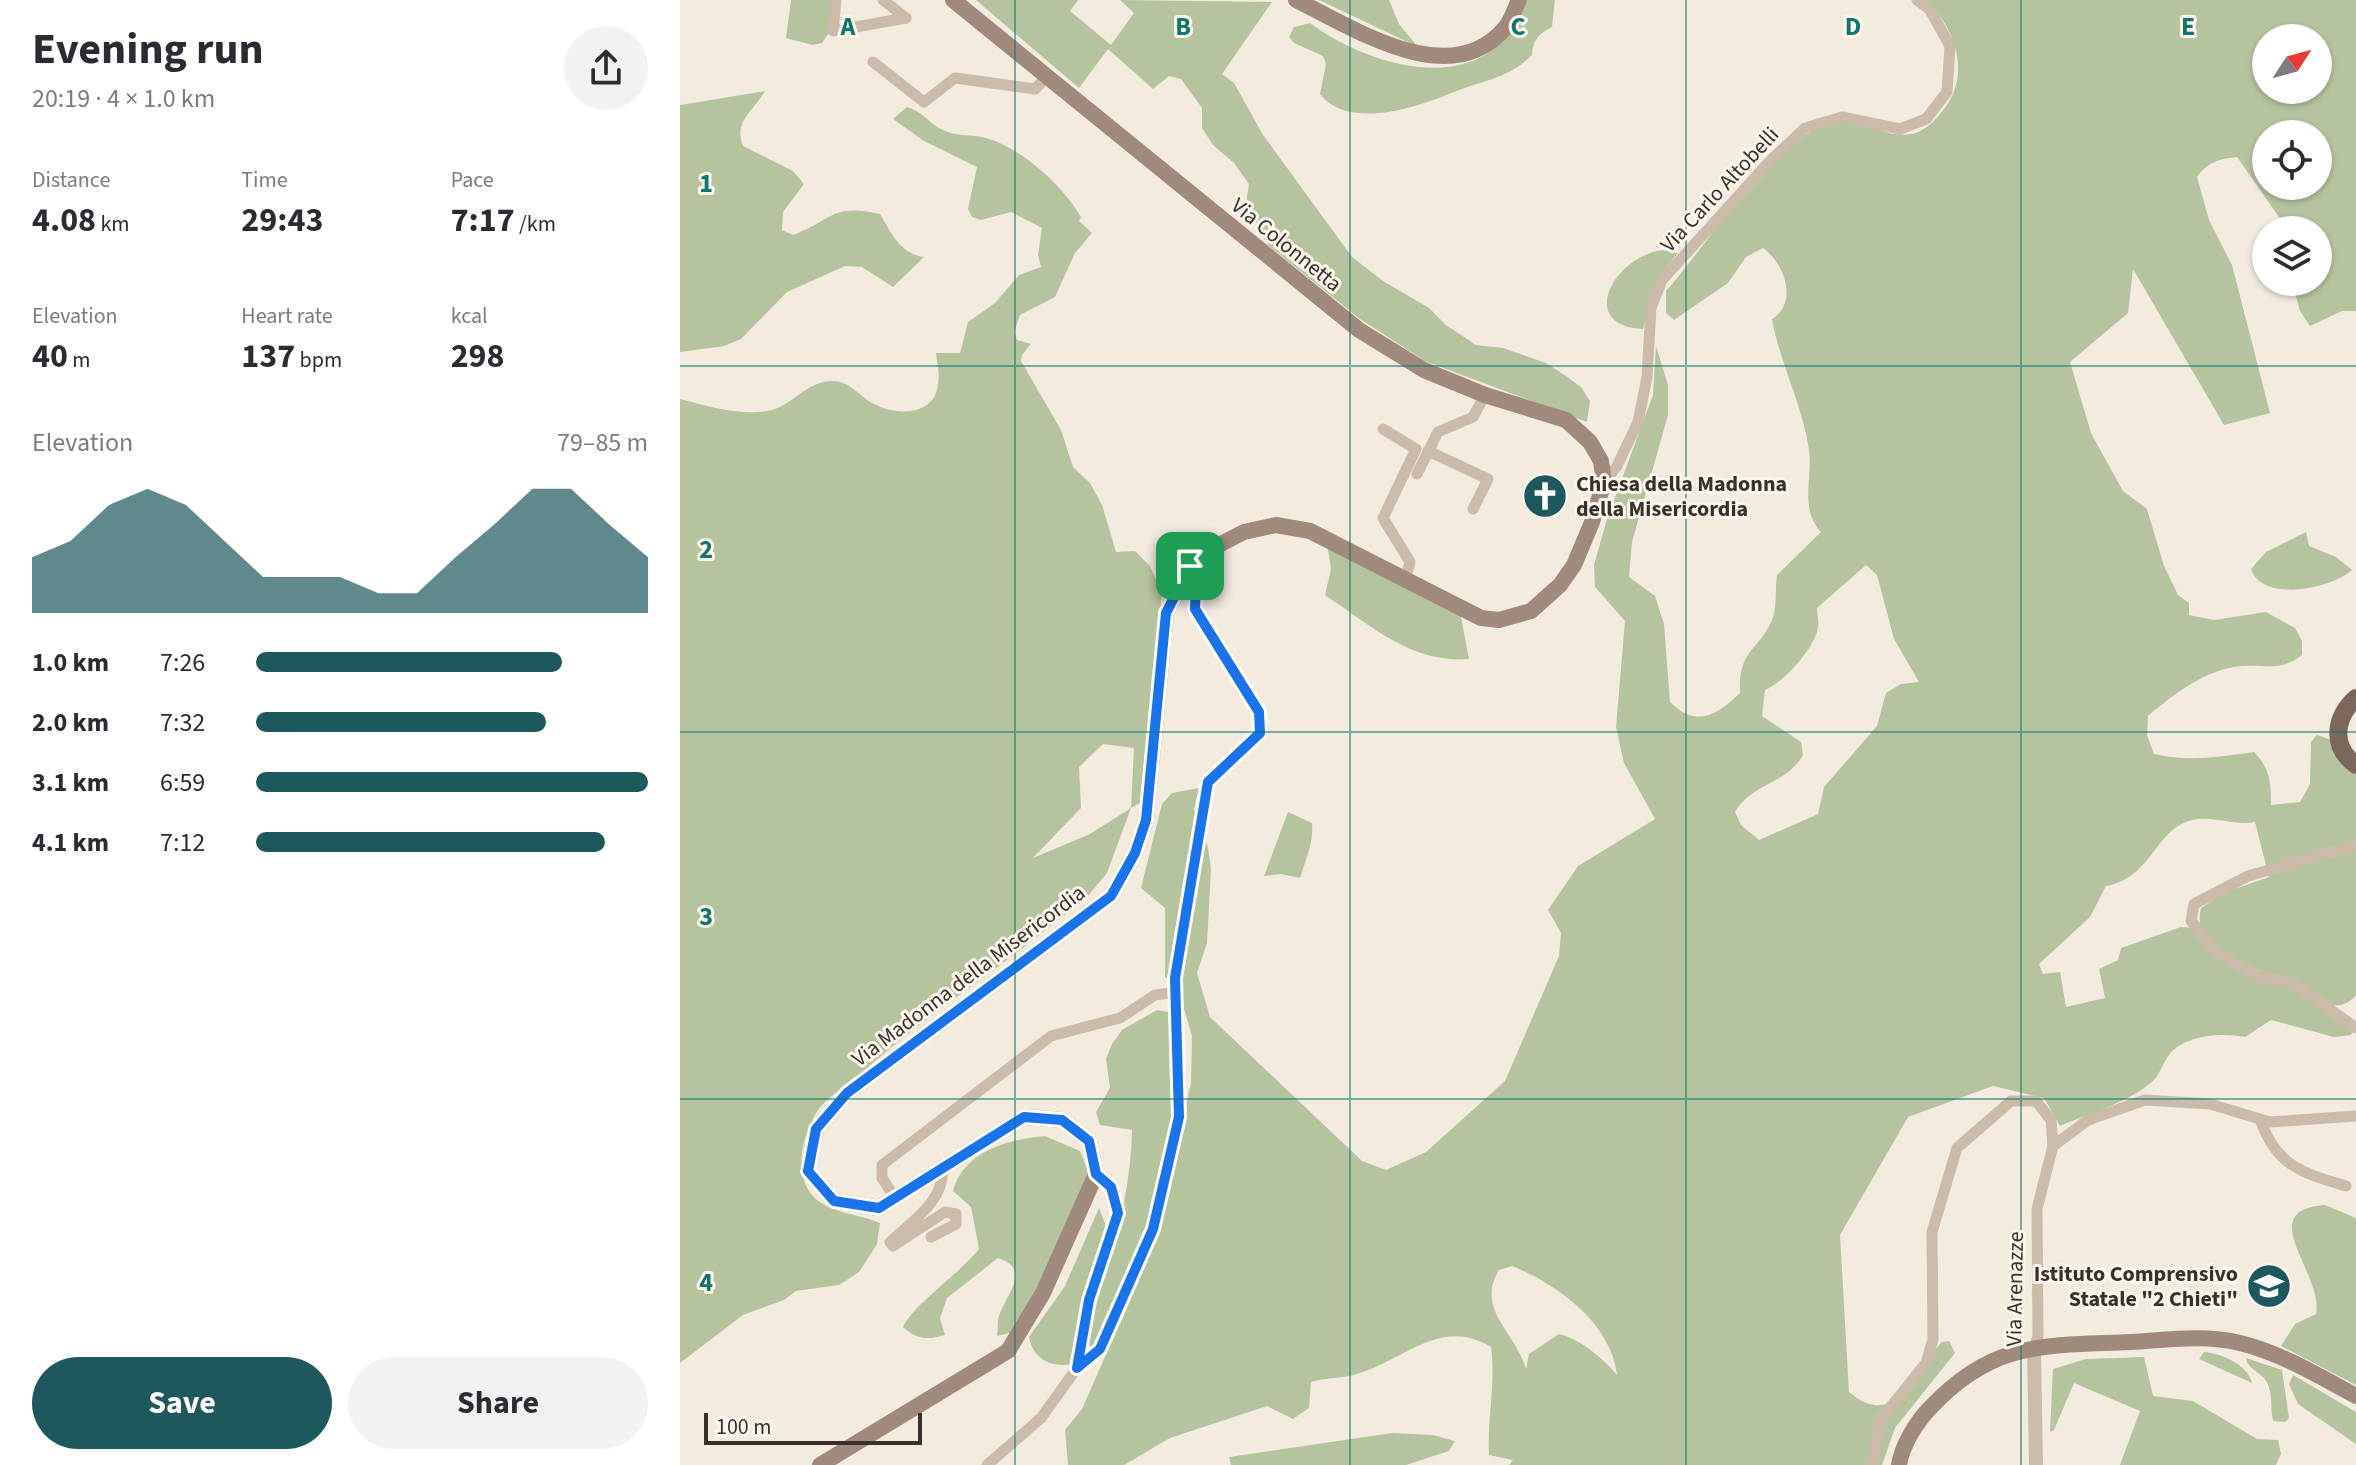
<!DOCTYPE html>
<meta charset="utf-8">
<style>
:root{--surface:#fff;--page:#f2f2f3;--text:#2b2b33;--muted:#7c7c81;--accent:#1d585e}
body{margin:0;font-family:"Source Sans 3",sans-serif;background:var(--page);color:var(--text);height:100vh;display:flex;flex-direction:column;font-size:30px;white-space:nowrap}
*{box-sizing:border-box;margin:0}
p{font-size:26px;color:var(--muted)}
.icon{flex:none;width:44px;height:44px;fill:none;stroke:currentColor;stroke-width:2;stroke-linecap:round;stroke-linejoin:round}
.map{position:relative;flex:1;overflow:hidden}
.drawer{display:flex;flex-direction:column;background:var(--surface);width:680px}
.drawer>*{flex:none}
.needle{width:52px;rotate:54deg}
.tools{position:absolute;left:1572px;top:24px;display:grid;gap:16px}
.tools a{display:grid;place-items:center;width:80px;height:80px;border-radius:50%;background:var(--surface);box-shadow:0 2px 6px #0004;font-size:40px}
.scale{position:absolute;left:24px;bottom:20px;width:218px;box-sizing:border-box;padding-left:8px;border:4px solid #3a302a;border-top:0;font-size:22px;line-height:28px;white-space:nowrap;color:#3a302a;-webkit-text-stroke:6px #fbf5ec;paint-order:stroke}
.pin{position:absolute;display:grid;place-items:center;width:68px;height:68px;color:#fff;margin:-34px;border-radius:16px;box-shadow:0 4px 12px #0006}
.round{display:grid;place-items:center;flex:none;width:84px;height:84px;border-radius:42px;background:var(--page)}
.summary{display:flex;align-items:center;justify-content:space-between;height:136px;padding:0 32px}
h1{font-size:44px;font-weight:700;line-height:60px}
.figures{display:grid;grid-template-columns:repeat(3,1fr);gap:12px;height:136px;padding:8px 32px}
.figures div{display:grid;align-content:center}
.figures b{font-size:34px;font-weight:700}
.figures small{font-size:22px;font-weight:400}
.figures p{font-size:22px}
.chart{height:224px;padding:16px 32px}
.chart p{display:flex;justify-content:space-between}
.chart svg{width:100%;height:144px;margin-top:8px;fill:var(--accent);opacity:.7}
.action{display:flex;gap:16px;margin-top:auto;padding:16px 32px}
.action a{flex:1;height:92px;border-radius:48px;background:var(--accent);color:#fff;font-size:32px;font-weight:700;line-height:92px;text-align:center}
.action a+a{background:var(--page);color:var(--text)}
ul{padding:0 32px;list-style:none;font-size:26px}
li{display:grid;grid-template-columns:128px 96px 1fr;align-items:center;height:60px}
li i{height:20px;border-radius:10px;background:var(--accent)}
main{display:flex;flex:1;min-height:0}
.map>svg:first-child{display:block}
.green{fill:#b6c49e;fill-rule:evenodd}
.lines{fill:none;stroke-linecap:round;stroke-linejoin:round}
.minor{stroke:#cdbbaa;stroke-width:11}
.tertiary{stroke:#cdbbaa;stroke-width:14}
.secondary{stroke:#a18a7b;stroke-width:16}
.primary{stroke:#7d675b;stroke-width:18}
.route-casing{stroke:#fff;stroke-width:16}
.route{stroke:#1a73e8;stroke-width:10}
.grid{fill:none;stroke:#0f766e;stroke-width:2;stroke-opacity:0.55}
.labels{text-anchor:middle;stroke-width:6;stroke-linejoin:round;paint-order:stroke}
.street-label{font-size:22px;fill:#3a302a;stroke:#fbf5ec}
.poi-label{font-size:22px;font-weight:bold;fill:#3a302a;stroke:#fbf5ec;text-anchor:start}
.grid-label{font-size:26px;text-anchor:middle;font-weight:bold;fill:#0f766e;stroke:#fbf5ec;stroke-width:6;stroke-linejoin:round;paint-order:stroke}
</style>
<main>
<section class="drawer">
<div class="summary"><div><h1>Evening run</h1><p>20:19 · 4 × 1.0 km</p></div><a class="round"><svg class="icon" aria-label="share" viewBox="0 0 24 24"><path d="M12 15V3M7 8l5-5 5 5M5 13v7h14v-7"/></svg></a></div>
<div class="figures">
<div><p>Distance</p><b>4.08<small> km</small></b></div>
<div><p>Time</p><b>29:43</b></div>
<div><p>Pace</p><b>7:17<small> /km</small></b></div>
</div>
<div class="figures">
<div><p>Elevation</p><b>40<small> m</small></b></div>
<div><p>Heart rate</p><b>137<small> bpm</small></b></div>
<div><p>kcal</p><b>298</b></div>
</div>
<div class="chart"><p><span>Elevation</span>79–85 m</p>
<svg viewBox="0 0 160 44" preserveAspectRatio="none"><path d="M0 44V27L10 22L20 11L30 6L40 11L50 22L60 33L70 33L80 33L90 38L100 38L110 27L120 17L130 6L140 6L150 17L160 27V44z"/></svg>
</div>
<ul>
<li><b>1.0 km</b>7:26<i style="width:78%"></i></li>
<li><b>2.0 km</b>7:32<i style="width:74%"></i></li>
<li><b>3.1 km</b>6:59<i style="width:100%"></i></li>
<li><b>4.1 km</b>7:12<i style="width:89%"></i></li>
</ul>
<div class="action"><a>Save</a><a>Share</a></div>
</section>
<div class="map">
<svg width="1676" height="1465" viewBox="0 0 1676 1465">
<rect width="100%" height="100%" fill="#f4ebdf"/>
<!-- green -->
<g class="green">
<path d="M111 0H151L148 34 142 43 132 45 106 38Z"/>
<path d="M296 0H398L390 11 431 45 454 13 440 0 592 2 542 74 554 83 583 135 672 257 703 281 749 308 766 325 796 345 823 348 866 363 886 376 901 387 910 401 907 422 745 361 680 319 588 245 566 203 569 184 554 163 533 145 522 128V108L501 79 489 76 473 89 428 49 399 88Z"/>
<path d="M639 0H709L719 24 738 47Z"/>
<path d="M846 0H875L872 27C859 34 853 39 852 55 826 80 805 79 774 92 738 107 669 131 640 94L646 64 643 56 614 43 609 37 614 27 630 23C675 57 760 88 811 51 829 39 837 18 846 0Z"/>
<path d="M1246 0H1676V311H1662L1630 326 1620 311 1612 282H1638V230H1608L1557 157C1539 159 1528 162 1517 177L1529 220 1552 265 1590 413 1544 425 1453 269 1448 313 1390 362 1411 433 1443 491 1467 509 1484 566 1498 595 1509 603V615L1534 620 1586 612 1615 628 1622 641V655C1600 672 1586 664 1562 666 1526 669 1494 694 1468 716L1467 735 1474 754C1510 762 1538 757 1574 752 1590 768 1591 783 1591 805L1620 802 1630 784 1631 742 1637 735 1649 739 1676 770V996C1669 1002 1662 1007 1653 1005 1642 1002 1633 989 1621 985 1591 973 1508 954 1521 908L1546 892 1589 877 1575 822C1554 826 1533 815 1512 820 1475 829 1472 878 1426 886L1410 917 1359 964 1363 974 1380 972 1386 1007 1425 998 1419 969 1438 960 1441 948 1501 927 1513 928 1544 958 1577 978 1618 986 1674 1029 1671 1035 1654 1037 1591 1020 1565 1037C1542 1032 1504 1035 1489 1055 1483 1063 1479 1076 1472 1082 1447 1103 1410 1113 1380 1126L1364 1098 1313 1086 1228 1117 1160 1235 1169 1392C1218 1433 1234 1369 1262 1342L1269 1341 1275 1353 1215 1428 1202 1465H829L833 1460 809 1455C807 1418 816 1384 811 1347 761 1317 727 1358 680 1373 663 1379 648 1377 631 1382L629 1408 613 1419 587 1406 490 1438 444 1465H388L385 1430 402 1409 471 1252 511 1083 512 1036 497 985 485 977V908L461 888 482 804 492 793 519 788 514 809 528 847 531 869 527 943 517 973 530 1017 682 1161 706 1170 746 1152 825 1081 879 956 881 933 868 910 898 866 975 819 944 763 936 727 945 621 915 587 914 565 927 519 973 395 976 346 988 385V415L952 542 949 577 975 596 984 624 990 702C1016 728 1036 716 1060 693 1058 649 1078 652 1092 620 1097 609 1095 588 1097 575L1141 532C1119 508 1133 479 1129 450 1123 406 1100 364 1092 319 1119 302 1104 263 1083 248L1066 257 1048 283 994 320 986 313V291C1029 243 1074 165 1130 132 1179 104 1190 139 1230 134 1242 133 1253 123 1260 114 1292 79 1278 31 1246 0ZM1586 38H1638V90H1586ZM1586 134H1638V186H1586ZM1186 565 1197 575 1214 639 1239 682 1221 684 1206 693 1197 726 1144 787 1138 814 1079 840 1061 825 1055 812C1072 783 1107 784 1123 755L1121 742 1082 716 1085 690C1103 683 1136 647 1138 627 1139 621 1137 614 1137 608ZM832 1266C876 1284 931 1322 937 1375 923 1358 900 1339 879 1334L849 1354 846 1369C836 1332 795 1310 819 1270Z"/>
<path d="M85 91C74 111 53 121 63 146L113 171 124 184 103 212 102 230 113 235C153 220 151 203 200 214 211 232 220 254 244 257L213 287 182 267 165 266 107 292 61 339 44 346 0 352V105Z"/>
<path d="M227 107C243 111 249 124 263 130 277 137 292 134 306 138 342 148 383 186 401 217L399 221 412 233 395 253 375 297 340 315 334 332 337 340 351 344 342 355 341 361 381 430 393 467 410 483 422 505 436 552 455 551 470 566 482 593 460 803 451 808 427 873 407 897C332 960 249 1013 175 1078 163 1088 142 1101 135 1115 122 1138 113 1174 133 1196 148 1213 180 1214 200 1223L197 1244 179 1272 159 1285 116 1291 104 1300 63 1315 0 1363V399C26 406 65 417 92 410 114 404 127 381 152 381 169 380 180 397 194 404 216 416 255 416 258 384 260 374 257 363 256 353H280L288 322 315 303 339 275 361 267 358 255 362 228 331 212 301 220 292 217 288 209 297 167 244 141 213 119ZM423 744 454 748 451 808 410 834 353 858 401 808 399 767Z"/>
<path d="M982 250 998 253 976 280 963 329C898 327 931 258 982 250Z"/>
<path d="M1626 532 1629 546 1656 557 1672 570C1651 589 1582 603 1571 569L1586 552Z"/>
<path d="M647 543 780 612 789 659C732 664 690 625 645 595L651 569Z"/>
<path d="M608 812 632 823C634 842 626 859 620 878L601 874 584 876Z"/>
<path d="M477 1010 489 1012C491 1043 495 1074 492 1105 486 1188 453 1266 420 1341L408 1348 406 1331C429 1266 451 1199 452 1130L420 1125 416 1112 430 1088 426 1059 432 1044 442 1030Z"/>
<path d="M365 1136 400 1151 409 1174 405 1195 335 1332 317 1336C318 1330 317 1322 319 1316 325 1296 353 1269 318 1258L267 1298 260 1318 265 1335C248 1340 237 1340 223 1327 233 1305 279 1274 299 1249L291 1207 273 1191C283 1152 329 1139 365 1136Z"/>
<path d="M1645 1205 1676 1218V1385L1601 1346 1615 1324 1636 1314C1644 1274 1572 1210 1645 1205Z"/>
<path d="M419 1208 426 1226 392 1364C371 1368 353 1359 349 1337L385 1286Z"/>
<path d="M1524 1352C1541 1353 1568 1365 1572 1383L1519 1359Z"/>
<path d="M1464 1357 1473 1396 1513 1401 1577 1439 1598 1440 1601 1454 1596 1465H1440L1460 1411 1394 1383 1374 1430 1370 1432 1373 1369 1406 1359Z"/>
<path d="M1566 1358 1602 1370 1609 1418 1605 1422 1593 1421C1590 1408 1593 1394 1587 1382 1581 1372 1568 1370 1566 1358Z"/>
<path d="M1613 1375 1676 1412V1444L1618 1404 1609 1384Z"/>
<path d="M712 1433 753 1435 775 1441 769 1451 726 1465H551L549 1457Z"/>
</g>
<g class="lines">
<!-- minor -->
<g class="minor">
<path d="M156 0 153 31 226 18"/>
<path d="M203 0 226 18"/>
<path d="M193 62 244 102 275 78 355 89 367 77"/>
<path d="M703 429 736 449 703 518 730 562 725 580"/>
<path d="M748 451 808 479 793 509"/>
<path d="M737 474 758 432 793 417 805 395"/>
<path d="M924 482 937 466 958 422 967 377 971 308 982 280 1090 161 1125 128 1162 117 1220 129 1246 119 1267 92 1270 46 1250 10 1237 0"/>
<path d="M1676 845 1568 876 1514 904 1511 921 1536 952 1576 975 1615 984 1676 1028"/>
<path d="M1580 1119C1596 1166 1622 1173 1666 1186"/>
<path d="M215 1198 202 1178V1165L371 1036 440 1018 475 995 496 992"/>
<path d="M251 1237 276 1224V1214L265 1212 213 1246 210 1242C230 1223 266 1200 262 1168"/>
<path d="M1354 1348 1358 1336 1357 1209 1373 1146 1408 1120 1465 1100 1530 1104 1590 1122 1676 1116"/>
<path d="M397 1368 420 1349 473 1229 499 1117 495 978 528 782 580 733 579 712 515 609 516 581 510 566"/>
<path d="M307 1465 361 1418 397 1368 409 1300 438 1213 431 1187 416 1174"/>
<path d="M1192 1465 1201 1419 1246 1363 1253 1339 1252 1232 1277 1148 1331 1101H1356L1371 1120 1373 1146"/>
</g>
<!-- tertiary -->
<path class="tertiary" d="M1354 1348 1356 1465"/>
<!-- secondary -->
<g class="secondary">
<path d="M616 0C674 28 770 93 825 28 831 21 835 8 839 0"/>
<path d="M140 1465 328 1351 363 1293 416 1174 409 1141 382 1120 344 1117 199 1208 154 1201 128 1171 136 1129 167 1093 431 896 455 853 466 820 486 613 512 562 533 548 564 532 596 525 630 531 801 618 819 620 851 611 880 585 894 565 912 522 924 482 921 461 910 442 886 420 805 395 744 370 679 330 273 0"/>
<path d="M1219 1465C1222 1445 1237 1421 1251 1407 1314 1340 1365 1346 1451 1342 1486 1340 1525 1334 1560 1343 1601 1353 1639 1376 1676 1396"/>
</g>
<!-- primary -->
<path class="primary" d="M1676 698C1655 717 1650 746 1676 765"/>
</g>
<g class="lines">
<!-- route casing -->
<g class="route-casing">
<path id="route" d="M510 566 516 581 515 609 579 712 580 733 528 782 495 978 499 1117 473 1229 420 1349 397 1368 409 1300 438 1213 431 1187 416 1174 409 1141 382 1120 344 1117 199 1208 154 1201 128 1171 136 1129 167 1093 431 896 455 853 466 820 486 613Z"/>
</g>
<!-- route -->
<use href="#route" class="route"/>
</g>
<!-- grid -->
<path class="grid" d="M335 0V1465M670 0V1465M1006 0V1465M1341 0V1465M0 366H1676M0 732H1676M0 1099H1676"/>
<!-- icons -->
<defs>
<g id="church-disc" transform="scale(2.3)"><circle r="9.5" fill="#1d585e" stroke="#fbf5ec"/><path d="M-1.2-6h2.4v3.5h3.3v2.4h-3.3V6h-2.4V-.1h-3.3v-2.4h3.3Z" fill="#fff"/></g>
<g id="school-disc" transform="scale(2.3)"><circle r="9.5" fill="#1d585e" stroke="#fbf5ec"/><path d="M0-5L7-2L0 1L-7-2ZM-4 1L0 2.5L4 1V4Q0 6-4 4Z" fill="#fff"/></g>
</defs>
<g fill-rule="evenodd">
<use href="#church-disc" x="865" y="496"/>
<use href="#school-disc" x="1589" y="1286"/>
</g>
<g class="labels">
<!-- street labels -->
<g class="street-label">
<text transform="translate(1039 189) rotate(-47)" y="8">Via Carlo Altobelli</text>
<text transform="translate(607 244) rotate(39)" y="8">Via Colonnetta</text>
<text transform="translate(288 975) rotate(-37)" y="8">Via Madonna della Misericordia</text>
<text transform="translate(1334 1289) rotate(-89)" y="8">Via Arenazze</text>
</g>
<!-- poi labels -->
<g class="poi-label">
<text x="896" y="491">Chiesa della Madonna<tspan x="896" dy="25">della Misericordia</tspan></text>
<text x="1558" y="1281" text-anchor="end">Istituto Comprensivo<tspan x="1558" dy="25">Statale "2 Chieti"</tspan></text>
</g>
</g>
<g class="grid-label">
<text x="168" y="35">A</text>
<text x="503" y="35">B</text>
<text x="838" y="35">C</text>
<text x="1173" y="35">D</text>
<text x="1508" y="35">E</text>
<text x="26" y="192">1</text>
<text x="26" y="558">2</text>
<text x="26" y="925">3</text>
<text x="26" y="1291">4</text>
</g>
</svg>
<div class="tools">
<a><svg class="needle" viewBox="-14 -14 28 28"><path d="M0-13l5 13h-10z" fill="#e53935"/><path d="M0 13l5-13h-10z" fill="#7c7c81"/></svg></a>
<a><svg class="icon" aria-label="locate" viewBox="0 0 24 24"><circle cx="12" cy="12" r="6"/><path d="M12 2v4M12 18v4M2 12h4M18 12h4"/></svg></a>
<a><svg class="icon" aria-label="layers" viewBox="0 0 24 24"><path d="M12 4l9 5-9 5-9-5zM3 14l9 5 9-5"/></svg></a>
</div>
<div class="scale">100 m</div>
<div class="pin" style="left:510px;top:566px;background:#1e9e55"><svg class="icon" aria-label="arrive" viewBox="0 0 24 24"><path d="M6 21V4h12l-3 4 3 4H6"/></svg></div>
</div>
</main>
